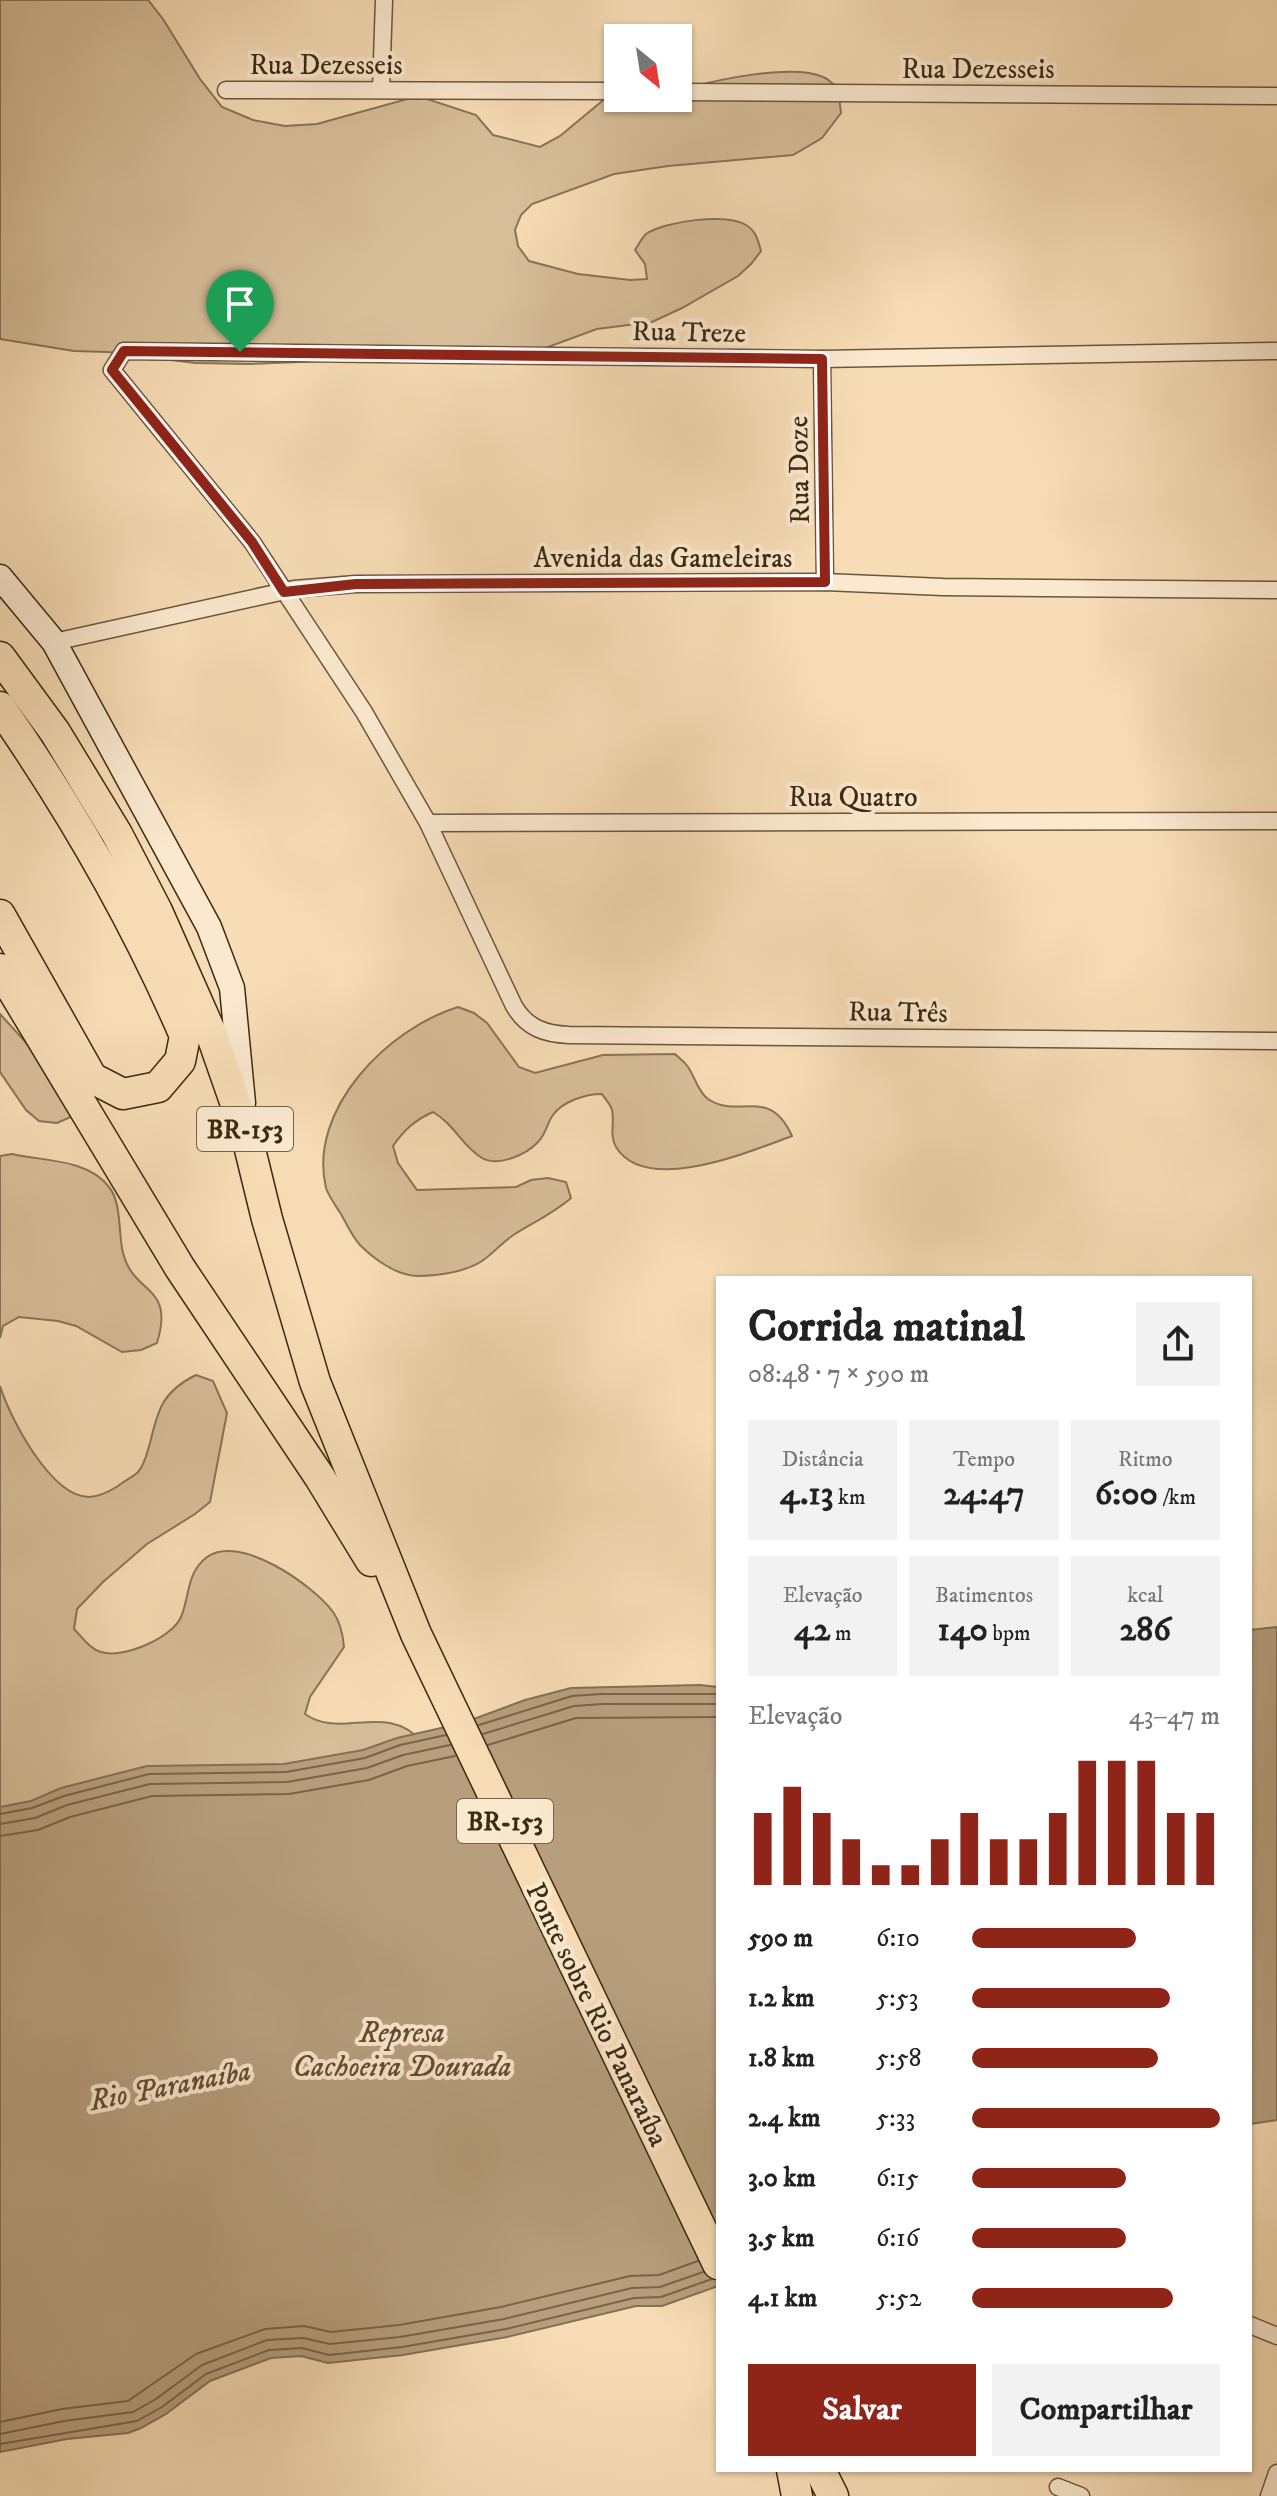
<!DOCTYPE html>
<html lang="pt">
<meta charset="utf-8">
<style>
:root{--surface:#fff;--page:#f2f2f2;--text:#222;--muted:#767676;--accent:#8f2418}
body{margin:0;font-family:"IM FELL DW Pica",serif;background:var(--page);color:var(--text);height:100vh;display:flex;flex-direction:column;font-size:30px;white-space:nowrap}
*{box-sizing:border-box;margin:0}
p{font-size:26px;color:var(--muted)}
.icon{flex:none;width:44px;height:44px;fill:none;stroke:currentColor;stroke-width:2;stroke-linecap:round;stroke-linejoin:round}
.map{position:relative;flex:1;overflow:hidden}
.sheet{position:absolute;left:716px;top:1276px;width:536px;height:1196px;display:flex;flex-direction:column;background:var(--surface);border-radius:0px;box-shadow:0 2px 6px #0004}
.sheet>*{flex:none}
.needle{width:52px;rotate:150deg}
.buttons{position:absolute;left:604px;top:24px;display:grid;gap:16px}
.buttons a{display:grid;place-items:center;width:88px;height:88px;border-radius:0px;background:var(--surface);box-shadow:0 2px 6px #0004;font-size:40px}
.pin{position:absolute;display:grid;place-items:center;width:68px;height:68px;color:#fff;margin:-82px -34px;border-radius:50% 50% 50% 0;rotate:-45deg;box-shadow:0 0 8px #0007}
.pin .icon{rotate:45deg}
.round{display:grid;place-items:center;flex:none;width:84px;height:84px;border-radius:0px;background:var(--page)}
.head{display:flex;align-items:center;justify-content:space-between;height:136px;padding:0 32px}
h1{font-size:44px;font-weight:700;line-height:60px}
.metrics{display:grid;grid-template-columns:repeat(3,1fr);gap:12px;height:136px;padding:8px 32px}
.metrics div{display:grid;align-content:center;border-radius:0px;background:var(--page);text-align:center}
.metrics b{font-size:34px;font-weight:700}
.metrics small{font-size:22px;font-weight:400}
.metrics p{font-size:22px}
.chart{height:224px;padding:16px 32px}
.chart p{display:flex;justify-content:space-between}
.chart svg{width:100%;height:144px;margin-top:8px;stroke:var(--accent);stroke-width:6}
.button{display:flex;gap:16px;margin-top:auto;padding:16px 32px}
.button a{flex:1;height:92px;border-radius:0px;background:var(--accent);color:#fff;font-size:32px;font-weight:700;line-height:92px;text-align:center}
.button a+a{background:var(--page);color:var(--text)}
ul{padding:0 32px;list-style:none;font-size:26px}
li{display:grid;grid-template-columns:128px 96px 1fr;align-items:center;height:60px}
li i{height:20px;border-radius:10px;background:var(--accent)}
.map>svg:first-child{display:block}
.green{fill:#d7be99;stroke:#8a7456;stroke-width:2}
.water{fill:#b79f7e;stroke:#867053;stroke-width:2}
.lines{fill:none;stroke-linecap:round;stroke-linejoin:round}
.shore{stroke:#7a6448;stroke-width:2}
.street-casing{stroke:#6b563b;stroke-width:19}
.secondary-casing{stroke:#3c2a12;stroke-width:27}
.highway-casing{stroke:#3c2a12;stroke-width:33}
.street{stroke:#fae8cf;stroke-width:16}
.secondary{stroke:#fae8cf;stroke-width:24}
.highway{stroke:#f7dcb5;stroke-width:30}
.route-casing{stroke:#fff;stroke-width:16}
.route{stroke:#8f2418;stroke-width:10}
.labels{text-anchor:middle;stroke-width:8;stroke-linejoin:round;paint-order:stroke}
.shield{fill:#fae8cf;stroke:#75634b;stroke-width:2}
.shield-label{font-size:26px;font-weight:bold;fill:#3c2a12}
.street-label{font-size:28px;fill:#3c2a12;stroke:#fae8cf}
.water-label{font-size:30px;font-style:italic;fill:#614d32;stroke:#fae8cf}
</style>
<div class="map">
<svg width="1277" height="2496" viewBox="0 0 1277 2496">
<rect width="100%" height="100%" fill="#f7dcb5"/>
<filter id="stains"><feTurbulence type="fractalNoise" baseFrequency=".0025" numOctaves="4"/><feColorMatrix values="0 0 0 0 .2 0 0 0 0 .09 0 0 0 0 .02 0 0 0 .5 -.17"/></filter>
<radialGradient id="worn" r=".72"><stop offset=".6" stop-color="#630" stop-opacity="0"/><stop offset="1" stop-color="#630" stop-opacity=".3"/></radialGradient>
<!-- green -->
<g class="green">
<path d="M0 0H148L163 19 200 79 222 107 253 120 285 126 317 124 418 96 476 115 493 135 540 147 560 136 607 97 678 98 683 89C716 80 793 63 823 77 829 79 834 85 838 89L841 113 822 138 793 155 668 166 614 174 532 204 521 215 515 230 518 246 529 261 578 274 630 280 647 279 645 264 635 250C638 245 642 238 646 234 664 221 727 213 746 225 756 231 758 240 761 251L751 264 738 276 682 308 652 322 597 329 518 358 457 356 248 364 195 363 108 352 74 351 0 339Z"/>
<path d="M458 1007 474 1013 487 1023 519 1067 535 1073 603 1055 675 1054C679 1058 685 1062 688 1067 695 1077 698 1092 708 1099 739 1120 769 1085 792 1136 751 1151 646 1196 616 1147 609 1135 615 1122 612 1110 611 1105 605 1099 602 1094 586 1094 563 1101 553 1115 547 1123 546 1134 538 1142 526 1155 498 1167 482 1158 462 1146 455 1125 433 1112 415 1120 404 1130 393 1146L398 1163 417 1190 516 1187 531 1180 548 1178 566 1182 571 1198C554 1213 534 1222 515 1234 503 1241 494 1253 482 1261 465 1272 438 1276 418 1276 397 1276 374 1259 360 1245 352 1236 347 1225 341 1214 336 1206 329 1197 326 1188 307 1109 389 1028 458 1007Z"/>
<path d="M0 1014 51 1070 73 1116 57 1123 39 1121 26 1110 0 1072Z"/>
<path d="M12 1154C43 1161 88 1159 109 1187 122 1203 118 1233 123 1253 134 1296 175 1284 157 1343L141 1350 122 1352 76 1326 58 1321 19 1317 3 1326 0 1338V1156Z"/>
<path d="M196 1375 213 1381 227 1413 210 1502 195 1514 147 1544 103 1582 77 1609 74 1629C82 1637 90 1649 101 1652 123 1659 172 1638 181 1617 190 1596 186 1573 207 1557 240 1533 314 1586 333 1612 341 1623 343 1635 344 1647L310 1697 305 1714C341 1740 387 1701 422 1742L0 1818V1386C10 1418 51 1497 89 1497 100 1497 110 1491 118 1486 124 1481 133 1477 138 1472 145 1464 147 1453 150 1443 158 1409 163 1391 196 1375Z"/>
</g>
<!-- water -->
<g class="water">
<path d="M1277 1627V2120L1250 2124V1630Z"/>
<path d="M700 1685 718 1687V2286L662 2306H636L507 2337 403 2355 328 2363 301 2356 271 2358 210 2381 166 2414 141 2428 128 2433 67 2439 0 2452V1807L31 1801 61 1788 147 1766 284 1764 363 1750 397 1738 463 1723 525 1700 571 1688Z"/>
</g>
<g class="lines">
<!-- shore -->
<g class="shore">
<path d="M479 1725 572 1696 602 1694H718"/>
<path d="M483 1734 574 1706 603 1704H718"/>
<path d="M488 1745 576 1718 718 1717"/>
<path d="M0 1814 32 1808 64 1796 149 1774 286 1772 365 1758 400 1745 446 1735"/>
<path d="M0 1824 35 1818 67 1805 150 1784 287 1782 367 1768 403 1755 450 1745"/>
<path d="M0 1836 38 1830 70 1817 152 1796 289 1794 369 1780 407 1766 455 1756"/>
<path d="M0 2422 62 2409 128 2401 196 2354 265 2329 304 2326 331 2332 399 2325 501 2307 630 2276 659 2275 698 2261"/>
<path d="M0 2434 64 2421 133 2412 156 2399 202 2365 267 2340 303 2338 330 2344 400 2337 504 2319 632 2288 660 2287 703 2272"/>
<path d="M0 2444 137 2421 162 2407 206 2374 269 2350 302 2348 329 2355 402 2347 506 2329 634 2298 661 2297 712 2279"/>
</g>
<!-- street casing -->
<g class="street-casing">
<g id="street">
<path d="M381 89 384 0"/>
<path d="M226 90 618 91"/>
<path d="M678 92 1277 96"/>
<path d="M1277 351 822 359 124 351 112 370 252 542 364 712 428 823 514 1006C527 1028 545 1034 569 1035L1277 1041"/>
<path d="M822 359 825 582"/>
<path d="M54 642 294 589 356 584 825 582 943 587 1277 590"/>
<path d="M428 823 1277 821"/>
<path d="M1250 2325 1277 2336"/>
<path d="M1058 2487 1081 2496"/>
<path d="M1269 2496 1277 2473"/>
</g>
</g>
<!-- secondary casing -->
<g class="secondary-casing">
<path id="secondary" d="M0 577 54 642 209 927 232 988 243 1103"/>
</g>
<!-- highway casing -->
<g class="highway-casing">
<g id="highway">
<path d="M0 657 55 732 117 834 157 911 211 1033 246 1133 267 1219 315 1382 416 1634 718 2264"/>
<path d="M0 707C72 811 135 920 185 1036L180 1061 158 1087 123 1094 92 1078 0 915"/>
<path d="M0 969 180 1268 319 1476 371 1561"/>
<path d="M792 2470 797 2496"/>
<path d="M820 2470 833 2496"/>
</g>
</g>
<!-- street -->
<use href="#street" class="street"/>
<!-- secondary -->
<use href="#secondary" class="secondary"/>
<!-- highway -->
<use href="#highway" class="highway"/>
</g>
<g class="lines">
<!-- route casing -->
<g class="route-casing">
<path id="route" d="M124 351 822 359 825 582 356 584 284 592 252 542 112 370Z"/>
</g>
<!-- route -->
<use href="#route" class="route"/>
</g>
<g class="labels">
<!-- shield labels -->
<g class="shield">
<rect x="197" y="1107" width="96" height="44" rx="6"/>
<rect x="457" y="1799" width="96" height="44" rx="6"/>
</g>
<g class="shield-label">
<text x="245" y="1138">BR-153</text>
<text x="505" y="1830">BR-153</text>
</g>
<!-- street labels -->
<g class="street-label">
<text x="326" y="74">Rua Dezesseis</text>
<text x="978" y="78">Rua Dezesseis</text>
<text transform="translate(689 331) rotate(1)" y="10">Rua Treze</text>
<text transform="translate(798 470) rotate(-91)" y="10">Rua Doze</text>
<text x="663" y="567">Avenida das Gameleiras</text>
<text x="853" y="806">Rua Quatro</text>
<text transform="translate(898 1011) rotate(1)" y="10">Rua Três</text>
<text transform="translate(598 2014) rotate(64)" y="10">Ponte sobre Rio Panaraíba</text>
</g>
<!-- water labels -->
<g class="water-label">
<text x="402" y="2042">Represa<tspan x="402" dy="34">Cachoeira Dourada</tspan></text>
<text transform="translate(170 2085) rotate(-11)" y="10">Rio Paranaíba</text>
</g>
</g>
<rect width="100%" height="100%" filter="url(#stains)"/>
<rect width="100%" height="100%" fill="url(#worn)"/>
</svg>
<div class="buttons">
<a><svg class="needle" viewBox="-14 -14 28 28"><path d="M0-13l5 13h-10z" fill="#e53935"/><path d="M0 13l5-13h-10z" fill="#767676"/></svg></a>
</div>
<div class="pin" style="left:240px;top:352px;background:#1e9e55"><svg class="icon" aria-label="arrive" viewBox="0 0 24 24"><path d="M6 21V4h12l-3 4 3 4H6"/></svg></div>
<section class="sheet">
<div class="head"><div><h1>Corrida matinal</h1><p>08:48 · 7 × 590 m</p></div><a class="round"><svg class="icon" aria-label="share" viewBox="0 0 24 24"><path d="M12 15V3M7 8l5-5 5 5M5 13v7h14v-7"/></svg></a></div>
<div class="metrics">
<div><p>Distância</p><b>4.13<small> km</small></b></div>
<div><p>Tempo</p><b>24:47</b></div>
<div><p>Ritmo</p><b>6:00<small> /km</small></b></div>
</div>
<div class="metrics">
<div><p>Elevação</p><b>42<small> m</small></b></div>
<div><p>Batimentos</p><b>140<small> bpm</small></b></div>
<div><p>kcal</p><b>286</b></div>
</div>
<div class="chart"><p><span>Elevação</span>43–47 m</p>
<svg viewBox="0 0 160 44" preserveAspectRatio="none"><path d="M5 44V22M15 44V14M25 44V22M35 44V30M45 44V38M55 44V38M65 44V30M75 44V22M85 44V30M95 44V30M105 44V22M115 44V6M125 44V6M135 44V6M145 44V22M155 44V22"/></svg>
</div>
<ul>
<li><b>590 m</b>6:10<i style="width:66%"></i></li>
<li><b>1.2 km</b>5:53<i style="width:80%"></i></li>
<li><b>1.8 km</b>5:58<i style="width:75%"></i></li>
<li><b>2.4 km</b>5:33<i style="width:100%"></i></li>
<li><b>3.0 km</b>6:15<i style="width:62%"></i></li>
<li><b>3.5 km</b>6:16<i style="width:62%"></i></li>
<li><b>4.1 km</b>5:52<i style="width:81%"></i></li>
</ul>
<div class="button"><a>Salvar</a><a>Compartilhar</a></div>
</section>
</div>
